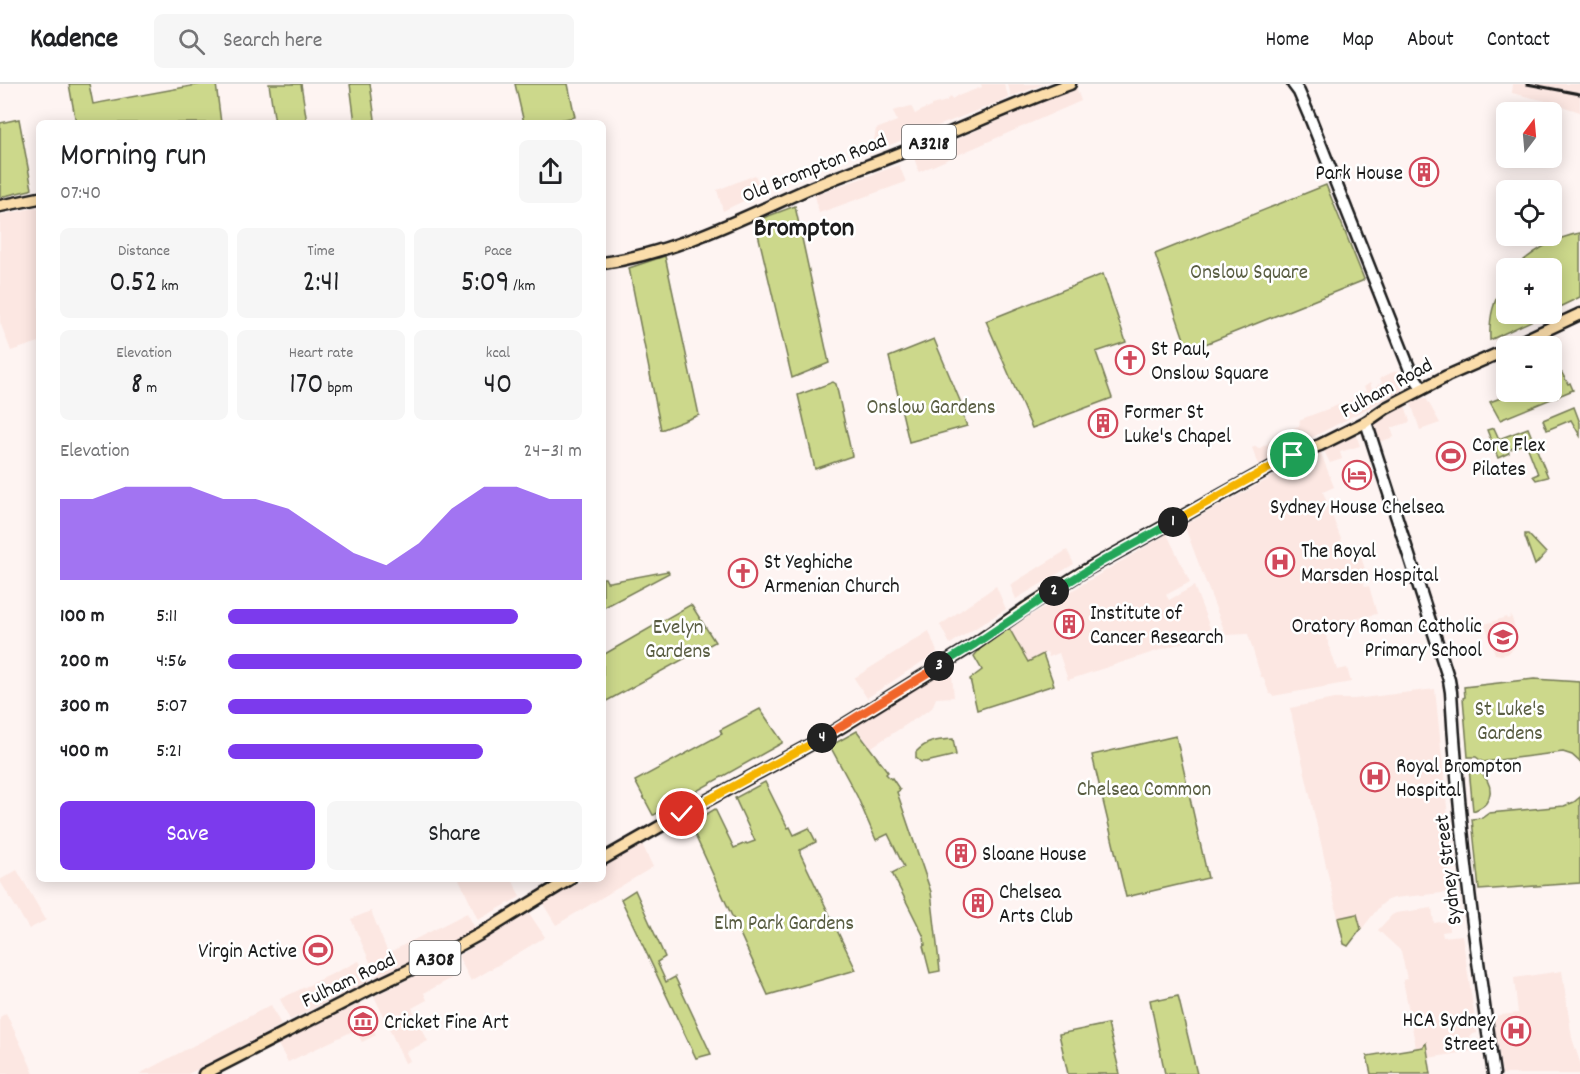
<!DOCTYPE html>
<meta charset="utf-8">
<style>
:root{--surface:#fff;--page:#f6f6f6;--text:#202124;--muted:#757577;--line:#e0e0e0;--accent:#7c3aed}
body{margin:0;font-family:Dekko,sans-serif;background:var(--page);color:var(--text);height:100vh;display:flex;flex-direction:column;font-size:22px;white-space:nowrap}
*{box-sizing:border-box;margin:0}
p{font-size:20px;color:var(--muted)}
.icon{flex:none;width:33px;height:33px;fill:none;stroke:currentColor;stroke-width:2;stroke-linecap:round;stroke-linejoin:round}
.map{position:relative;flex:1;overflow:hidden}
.drawer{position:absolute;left:36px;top:36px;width:570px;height:762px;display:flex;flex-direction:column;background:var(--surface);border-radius:9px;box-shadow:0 3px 15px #0003}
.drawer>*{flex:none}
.needle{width:39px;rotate:16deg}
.buttons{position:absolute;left:1496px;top:18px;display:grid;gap:12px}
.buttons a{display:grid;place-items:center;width:66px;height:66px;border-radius:9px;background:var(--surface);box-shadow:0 3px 15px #0003;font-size:30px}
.pin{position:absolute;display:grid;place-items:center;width:51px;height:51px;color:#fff;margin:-26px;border:3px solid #fff;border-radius:50%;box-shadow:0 2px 6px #0007}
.km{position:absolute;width:30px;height:30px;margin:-15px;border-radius:50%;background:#222;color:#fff;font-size:16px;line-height:30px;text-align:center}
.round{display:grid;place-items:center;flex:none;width:63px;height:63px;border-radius:9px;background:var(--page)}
.summary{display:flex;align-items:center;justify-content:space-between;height:102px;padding:0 24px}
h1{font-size:33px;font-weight:600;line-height:45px}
.metrics{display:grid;grid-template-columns:repeat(3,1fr);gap:9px;height:102px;padding:6px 24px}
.metrics div{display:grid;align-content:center;border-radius:9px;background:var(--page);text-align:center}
.metrics b{font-size:30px;font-weight:600}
.metrics small{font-size:16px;font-weight:400}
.metrics p{font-size:16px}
.chart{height:168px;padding:12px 24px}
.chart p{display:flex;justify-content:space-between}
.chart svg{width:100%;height:108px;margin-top:6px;fill:var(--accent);opacity:.7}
.cta{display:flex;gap:12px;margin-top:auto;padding:12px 24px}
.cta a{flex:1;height:69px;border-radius:9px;background:var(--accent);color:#fff;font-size:24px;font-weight:600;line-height:69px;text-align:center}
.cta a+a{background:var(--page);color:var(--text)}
ul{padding:0 24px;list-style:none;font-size:20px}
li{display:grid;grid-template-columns:96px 72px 1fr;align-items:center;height:45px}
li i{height:15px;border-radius:8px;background:var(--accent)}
header{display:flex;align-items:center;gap:36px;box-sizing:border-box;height:84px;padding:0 30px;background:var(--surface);border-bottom:2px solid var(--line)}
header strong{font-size:28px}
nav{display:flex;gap:33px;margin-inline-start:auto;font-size:21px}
.search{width:420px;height:54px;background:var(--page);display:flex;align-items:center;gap:15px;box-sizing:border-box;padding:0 21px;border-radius:9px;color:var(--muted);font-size:22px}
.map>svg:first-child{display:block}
.built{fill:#fce7e2}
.green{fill:#ccd88b;stroke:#747a54;stroke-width:1.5}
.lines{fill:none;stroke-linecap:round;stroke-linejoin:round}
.secondary-casing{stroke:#1c1c1c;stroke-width:15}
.primary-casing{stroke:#1c1c1c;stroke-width:15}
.secondary{stroke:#fff;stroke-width:10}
.primary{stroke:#fbddab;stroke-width:10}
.rail{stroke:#1c1c1c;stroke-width:3}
.split-1-casing{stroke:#fff;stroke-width:12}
.split-2-casing{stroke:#fff;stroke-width:12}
.split-3-casing{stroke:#fff;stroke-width:12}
.split-4-casing{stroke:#fff;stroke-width:12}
.split-5-casing{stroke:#fff;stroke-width:12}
.split-1{stroke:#f5b400;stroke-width:8}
.split-2{stroke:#22a559;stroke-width:8}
.split-3{stroke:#22a559;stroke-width:8}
.split-4{stroke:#f0652b;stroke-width:8}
.split-5{stroke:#f5b400;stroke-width:8}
.labels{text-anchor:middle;stroke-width:5;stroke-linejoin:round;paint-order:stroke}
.shield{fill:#fff;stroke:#606060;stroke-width:1.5}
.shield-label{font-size:20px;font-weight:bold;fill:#1c1c1c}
.street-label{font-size:21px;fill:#1c1c1c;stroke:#fff}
.poi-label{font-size:21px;fill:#1c1c1c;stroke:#fff;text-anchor:start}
.park-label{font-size:21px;fill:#5a5e43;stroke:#fff}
.district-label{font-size:27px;font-weight:bold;fill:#1c1c1c;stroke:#fff}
</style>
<header>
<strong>Kadence</strong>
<div class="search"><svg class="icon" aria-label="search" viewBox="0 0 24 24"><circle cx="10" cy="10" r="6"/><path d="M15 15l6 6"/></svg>Search here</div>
<nav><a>Home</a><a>Map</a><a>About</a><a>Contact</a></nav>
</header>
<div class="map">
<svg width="1580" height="990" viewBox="0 0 1580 990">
<rect width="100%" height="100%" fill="#fef4f2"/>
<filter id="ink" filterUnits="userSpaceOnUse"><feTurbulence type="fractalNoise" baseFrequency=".0167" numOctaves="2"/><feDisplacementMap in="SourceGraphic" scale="12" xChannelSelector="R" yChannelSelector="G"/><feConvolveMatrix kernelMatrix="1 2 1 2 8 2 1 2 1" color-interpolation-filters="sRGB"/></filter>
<g filter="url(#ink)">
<!-- built -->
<g class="built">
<path d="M981 0H1004L1009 14 872 68 876 45 897 37 893 27 911 22 915 30 926 24 927 25 931 23V21L947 17V15L951 13 952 15 958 11V12L982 3Z"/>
<path d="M1008 0H1044L1011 13Z"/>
<path d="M1513 0H1580V28L1546 17 1512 9Z"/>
<path d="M1076 2 1081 17 919 88 914 74Z"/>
<path d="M899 81 906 98 819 129 815 111Z"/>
<path d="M755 91 762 108 723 127 717 106Z"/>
<path d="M39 123V258L11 267 0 238V131Z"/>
<path d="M1398 286 1403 302 1401 307 1259 381 1252 364 1256 362 1258 365 1269 359 1268 358 1300 341 1299 337 1304 335V334L1362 312 1361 310 1366 307 1364 303 1370 299 1372 305 1377 303V301L1382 299 1380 294Z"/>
<path d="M1423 314H1426L1440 339 1420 346 1411 319Z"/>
<path d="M1404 322 1406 324 1410 338 1391 344 1394 353 1379 358 1373 341 1374 337Z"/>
<path d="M1353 351 1357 352 1360 362 1340 368 1342 375 1330 379 1323 365Z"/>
<path d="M1320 367 1334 403 1323 408 1346 468 1358 464 1366 488 1361 490 1365 503 1369 502 1377 530 1323 542 1337 586 1347 584 1351 598 1273 612 1269 609 1263 593H1261L1248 550 1226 551 1184 441Z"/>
<path d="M1167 450 1190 498 1166 511 1169 516 1194 502 1212 549 1068 596 1059 569 1049 573 1047 568 1028 578 1009 544Z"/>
<path d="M1067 466 1074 480 1016 515 1010 501Z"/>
<path d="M996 502 1006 525 950 560 940 541Z"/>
<path d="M1511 531 1516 548 1515 561 1512 566 1507 570 1501 571 1495 570 1485 540 1506 533 1507 535 1510 534Z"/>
<path d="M929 547 937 568 867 614 854 594Z"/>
<path d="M941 586 952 592 954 613 936 614 932 624 870 664 855 641Z"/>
<path d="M1435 605 1451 762 1444 764 1448 778 1452 808 1394 814 1386 817 1380 822 1348 862 1344 860 1290 624 1334 615H1354Z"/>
<path d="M642 760 653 783 556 841 543 820 584 795H603V783Z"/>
<path d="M17 786 46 836 29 845 0 797V796Z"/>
<path d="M459 795H512L520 813 478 836Z"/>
<path d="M1432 824 1434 839 1448 837 1449 847 1442 848 1443 853 1462 851 1477 949 1470 951 1472 967 1428 974 1426 960 1423 963 1416 964 1403 896 1407 895 1401 867 1378 846 1392 831 1396 829Z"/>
<path d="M371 827 388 869 467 829 476 846 377 894 351 835Z"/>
<path d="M529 829 545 853 471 897 458 872Z"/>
<path d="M447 876 454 893 424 909 427 916 412 924 428 957 406 968 410 977 405 979 374 912Z"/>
<path d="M359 877 369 897 290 936 280 915Z"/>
<path d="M1562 887 1572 954 1580 978V990H1502L1493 932 1518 929 1514 894Z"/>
<path d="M359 917 376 951 362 958 355 946 288 978 277 959 324 933Z"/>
<path d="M271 921 281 941 228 970 188 990H139Z"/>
<path d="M6 929 28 976 34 990H0V933Z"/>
</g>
<!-- green -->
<g class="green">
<path d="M69 0H89L93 20 202 0H216L221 39H76Z"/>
<path d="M269 0H301L307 39H275Z"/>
<path d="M350 0H370L375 35 370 39H355Z"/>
<path d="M515 0H568L575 33 544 39H524Z"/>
<path d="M19 35 32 105 30 106 0 113V39Z"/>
<path d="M1326 101 1364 195 1362 197 1188 267 1155 170Z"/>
<path d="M795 122 829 279 792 294 755 137Z"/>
<path d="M1580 149V213L1551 227V184H1515C1534 166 1554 154 1580 149Z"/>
<path d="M665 172 699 331 661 346 629 184Z"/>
<path d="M1103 190 1126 258 1096 268 1112 314 1032 344 986 237Z"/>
<path d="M1506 196V230H1546L1490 256C1489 232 1493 217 1506 196Z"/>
<path d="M934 255 966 331 963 332 967 342 909 358 889 273Z"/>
<path d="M1562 289 1568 300 1570 299 1573 306 1500 336 1490 318 1516 308H1551V294Z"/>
<path d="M833 298 836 300 852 372 815 385 798 311Z"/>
<path d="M1574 323 1580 339V352L1571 336 1547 346 1543 336Z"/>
<path d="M1494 344 1499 355 1528 344 1548 393 1536 396 1533 392 1538 390 1526 359 1508 366 1509 369 1498 374 1487 346Z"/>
<path d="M1525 450H1528L1546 469 1535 481 1525 453Z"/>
<path d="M668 487 669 489 603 524V494H605L607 498H610Z"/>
<path d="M690 521 692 522 715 558 603 619V571Z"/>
<path d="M1009 544 1028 578 1043 570 1054 601 977 626 970 595 982 586 974 572 980 565Z"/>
<path d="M1534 595 1580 598V678L1572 671 1563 668 1483 678 1476 673H1468L1463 614 1465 613 1464 603Z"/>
<path d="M760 625 782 657V659L654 731H653L635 697 722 650 720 646Z"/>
<path d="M857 647 888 688 886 690 891 695 892 694 900 706 897 708 931 808 940 887 930 889 923 862 925 861 924 853 892 789 904 783 888 750 876 756 857 712 830 662Z"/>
<path d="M1176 652 1208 794 1126 813 1092 671Z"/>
<path d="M953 655 956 671 926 678H921L916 674V668C927 656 939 656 953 655Z"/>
<path d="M1469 684C1484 686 1497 704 1486 719 1483 723 1478 725 1473 727Z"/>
<path d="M765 698 788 744 790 743 794 751 809 744 816 758 800 766V769L856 886 768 911 690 740 715 725 734 764 746 759 747 760 755 757 735 714Z"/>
<path d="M1580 713V799L1479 806 1472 735 1482 734 1489 729 1564 722 1574 718Z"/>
<path d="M635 806 665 873 657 878 666 898 675 893 711 970 696 974 621 815Z"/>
<path d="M1357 830 1361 845 1348 862 1344 860 1338 834Z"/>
<path d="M1178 912 1197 990H1165L1150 916 1159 914 1160 916Z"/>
<path d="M1108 940 1120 990H1068L1059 950Z"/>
<path d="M1426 959 1431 990H1371L1367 972 1423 963Z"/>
</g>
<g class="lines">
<!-- secondary casing -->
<g class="secondary-casing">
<g id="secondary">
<path d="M1293 0 1299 8 1311 36 1410 286 1422 304"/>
<path d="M1366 338 1449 596 1451 608C1458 737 1475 862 1494 990"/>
</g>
</g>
<!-- primary casing -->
<g class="primary-casing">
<g id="primary">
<path d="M0 122 39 114"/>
<path d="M603 179C675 169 742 134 808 105 846 89 885 76 923 60 972 40 1020 18 1070 0"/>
<path d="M1512 262 1580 230"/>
<path d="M603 775 682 730 828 651 975 560 1026 524 1086 486 1293 371 1320 361 1366 338 1386 324 1447 292 1506 266"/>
<path d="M204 990 376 902 449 867 482 849 570 795"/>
</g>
</g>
<!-- secondary -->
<use href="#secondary" class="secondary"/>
<!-- primary -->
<use href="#primary" class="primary"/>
<!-- rail -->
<path class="rail" d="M1527 0 1580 10"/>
</g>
</g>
<g class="lines" filter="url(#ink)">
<!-- split-1 casing -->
<g class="split-1-casing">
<path id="split-1" d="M1173 438 1229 406 1293 371"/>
</g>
<!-- split-2 casing -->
<g class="split-2-casing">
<path id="split-2" d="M1054 507 1101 478 1173 438"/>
</g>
<!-- split-3 casing -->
<g class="split-3-casing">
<path id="split-3" d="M939 582 975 560 1054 507"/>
</g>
<!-- split-4 casing -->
<g class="split-4-casing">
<path id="split-4" d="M822 654 939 582"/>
</g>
<!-- split-5 casing -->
<g class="split-5-casing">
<path id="split-5" d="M682 730 822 654"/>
</g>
<!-- split-1 -->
<use href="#split-1" class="split-1"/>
<!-- split-2 -->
<use href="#split-2" class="split-2"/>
<!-- split-3 -->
<use href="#split-3" class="split-3"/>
<!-- split-4 -->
<use href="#split-4" class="split-4"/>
<!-- split-5 -->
<use href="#split-5" class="split-5"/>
</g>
<!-- icons -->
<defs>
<g id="building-ring" transform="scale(1.5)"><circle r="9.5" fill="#fff" stroke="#d1495b" stroke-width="1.5"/><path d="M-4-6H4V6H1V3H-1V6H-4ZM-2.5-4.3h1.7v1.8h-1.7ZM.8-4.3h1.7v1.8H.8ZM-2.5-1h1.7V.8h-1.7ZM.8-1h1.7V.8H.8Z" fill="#d1495b"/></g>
<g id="church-ring" transform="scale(1.5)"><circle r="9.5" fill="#fff" stroke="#d1495b" stroke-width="1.5"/><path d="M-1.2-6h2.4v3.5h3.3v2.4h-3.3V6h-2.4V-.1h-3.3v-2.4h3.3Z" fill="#d1495b"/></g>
<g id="stadium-ring" transform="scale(1.5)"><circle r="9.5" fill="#fff" stroke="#d1495b" stroke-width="1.5"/><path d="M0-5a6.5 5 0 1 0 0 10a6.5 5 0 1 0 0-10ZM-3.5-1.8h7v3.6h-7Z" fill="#d1495b"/></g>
<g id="hotel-ring" transform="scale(1.5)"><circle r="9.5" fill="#fff" stroke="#d1495b" stroke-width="1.5"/><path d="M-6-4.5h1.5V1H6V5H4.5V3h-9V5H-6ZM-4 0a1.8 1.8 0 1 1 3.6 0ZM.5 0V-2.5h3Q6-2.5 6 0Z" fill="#d1495b"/></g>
<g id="hospital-ring" transform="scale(1.5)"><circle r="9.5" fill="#fff" stroke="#d1495b" stroke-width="1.5"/><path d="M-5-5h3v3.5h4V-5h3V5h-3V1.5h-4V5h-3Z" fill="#d1495b"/></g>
<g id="school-ring" transform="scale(1.5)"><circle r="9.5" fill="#fff" stroke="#d1495b" stroke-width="1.5"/><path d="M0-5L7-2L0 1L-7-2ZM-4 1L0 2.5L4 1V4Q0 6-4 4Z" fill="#d1495b"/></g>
<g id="museum-ring" transform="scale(1.5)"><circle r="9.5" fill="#fff" stroke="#d1495b" stroke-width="1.5"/><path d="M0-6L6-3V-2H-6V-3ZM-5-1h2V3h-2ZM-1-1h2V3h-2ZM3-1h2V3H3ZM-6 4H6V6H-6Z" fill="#d1495b"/></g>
</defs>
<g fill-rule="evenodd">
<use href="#building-ring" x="1424" y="88"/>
<use href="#church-ring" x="1130" y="276"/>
<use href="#building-ring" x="1103" y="339"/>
<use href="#stadium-ring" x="1451" y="372"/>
<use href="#hotel-ring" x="1357" y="391"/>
<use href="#hospital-ring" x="1280" y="478"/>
<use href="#church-ring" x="743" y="489"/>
<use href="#building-ring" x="1069" y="540"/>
<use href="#school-ring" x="1503" y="553"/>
<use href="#hospital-ring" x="1375" y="693"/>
<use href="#building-ring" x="961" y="769"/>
<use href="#building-ring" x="978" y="819"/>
<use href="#stadium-ring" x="318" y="866"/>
<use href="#museum-ring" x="363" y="937"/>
<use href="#hospital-ring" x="1516" y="947"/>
</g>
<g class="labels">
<!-- shield labels -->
<g class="shield">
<rect x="902" y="41" width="54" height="34" rx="4.5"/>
<rect x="409.5" y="857" width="51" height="34" rx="4.5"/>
</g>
<g class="shield-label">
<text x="929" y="65">A3218</text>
<text x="435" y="881">A308</text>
</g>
<!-- street labels -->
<g class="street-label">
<text transform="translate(814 83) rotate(-22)" y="7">Old Brompton Road</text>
<text transform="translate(1386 303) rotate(-29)" y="7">Fulham Road</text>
<text transform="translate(1447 786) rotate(-97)" y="7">Sydney Street</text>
<text transform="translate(348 895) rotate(-26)" y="7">Fulham Road</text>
</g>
<!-- poi labels -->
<g class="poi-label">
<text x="1403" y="95" text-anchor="end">Park House</text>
<text x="1151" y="271">St Paul,<tspan x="1151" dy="24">Onslow Square</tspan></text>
<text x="1124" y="334">Former St<tspan x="1124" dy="24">Luke's Chapel</tspan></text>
<text x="1472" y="367">Core Flex<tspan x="1472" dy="24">Pilates</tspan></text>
<text x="1357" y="429" text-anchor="middle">Sydney House Chelsea</text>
<text x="1301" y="473">The Royal<tspan x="1301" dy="24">Marsden Hospital</tspan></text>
<text x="764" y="484">St Yeghiche<tspan x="764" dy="24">Armenian Church</tspan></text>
<text x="1090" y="535">Institute of<tspan x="1090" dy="24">Cancer Research</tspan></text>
<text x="1482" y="548" text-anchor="end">Oratory Roman Catholic<tspan x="1482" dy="24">Primary School</tspan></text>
<text x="1396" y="688">Royal Brompton<tspan x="1396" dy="24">Hospital</tspan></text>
<text x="982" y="776">Sloane House</text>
<text x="999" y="814">Chelsea<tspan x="999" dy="24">Arts Club</tspan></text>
<text x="297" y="873" text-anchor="end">Virgin Active</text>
<text x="1495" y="942" text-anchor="end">HCA Sydney<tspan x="1495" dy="24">Street</tspan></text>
<text x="384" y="944">Cricket Fine Art</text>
</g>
<!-- park labels -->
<g class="park-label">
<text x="1249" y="194">Onslow Square</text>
<text x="931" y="329">Onslow Gardens</text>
<text x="678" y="549">Evelyn<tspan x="678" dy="24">Gardens</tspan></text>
<text x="1510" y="631">St Luke's<tspan x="1510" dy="24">Gardens</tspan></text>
<text x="1144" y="711">Chelsea Common</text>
<text x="784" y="845">Elm Park Gardens</text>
</g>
<!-- district labels -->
<g class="district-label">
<text x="804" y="151">Brompton</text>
</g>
</g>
</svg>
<div class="buttons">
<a><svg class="needle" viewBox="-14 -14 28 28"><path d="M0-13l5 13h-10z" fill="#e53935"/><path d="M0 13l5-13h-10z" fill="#757577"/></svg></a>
<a><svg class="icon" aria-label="locate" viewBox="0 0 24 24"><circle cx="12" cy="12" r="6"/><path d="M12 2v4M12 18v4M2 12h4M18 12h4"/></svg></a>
<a>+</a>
<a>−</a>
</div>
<div class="pin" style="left:1293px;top:371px;background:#1e9e55"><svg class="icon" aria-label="arrive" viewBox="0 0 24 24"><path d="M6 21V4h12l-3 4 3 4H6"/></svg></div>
<div class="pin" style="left:682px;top:730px;background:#d93025"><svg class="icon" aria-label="check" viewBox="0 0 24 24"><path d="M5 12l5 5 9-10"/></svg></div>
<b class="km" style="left:1173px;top:438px">1</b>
<b class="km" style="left:1054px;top:507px">2</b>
<b class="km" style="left:939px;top:582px">3</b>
<b class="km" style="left:822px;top:654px">4</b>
<section class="drawer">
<div class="summary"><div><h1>Morning run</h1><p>07:40</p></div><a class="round"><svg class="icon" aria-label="share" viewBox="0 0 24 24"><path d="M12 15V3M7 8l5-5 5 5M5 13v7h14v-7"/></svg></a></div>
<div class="metrics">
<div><p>Distance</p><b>0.52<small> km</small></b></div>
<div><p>Time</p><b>2:41</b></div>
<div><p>Pace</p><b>5:09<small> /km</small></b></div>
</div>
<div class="metrics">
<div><p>Elevation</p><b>8<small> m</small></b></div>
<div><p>Heart rate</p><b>170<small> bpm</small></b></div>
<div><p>kcal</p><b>40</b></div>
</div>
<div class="chart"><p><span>Elevation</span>24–31 m</p>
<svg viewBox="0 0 160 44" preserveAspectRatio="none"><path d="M0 44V11L10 11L20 6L30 6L40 6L50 11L60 11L70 15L80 24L90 33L100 38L110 29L120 15L130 6L140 6L150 11L160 11V44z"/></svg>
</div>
<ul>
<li><b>100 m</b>5:11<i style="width:82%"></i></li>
<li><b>200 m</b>4:56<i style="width:100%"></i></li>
<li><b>300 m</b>5:07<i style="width:86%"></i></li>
<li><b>400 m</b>5:21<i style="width:72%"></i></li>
</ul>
<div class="cta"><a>Save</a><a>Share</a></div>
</section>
</div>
